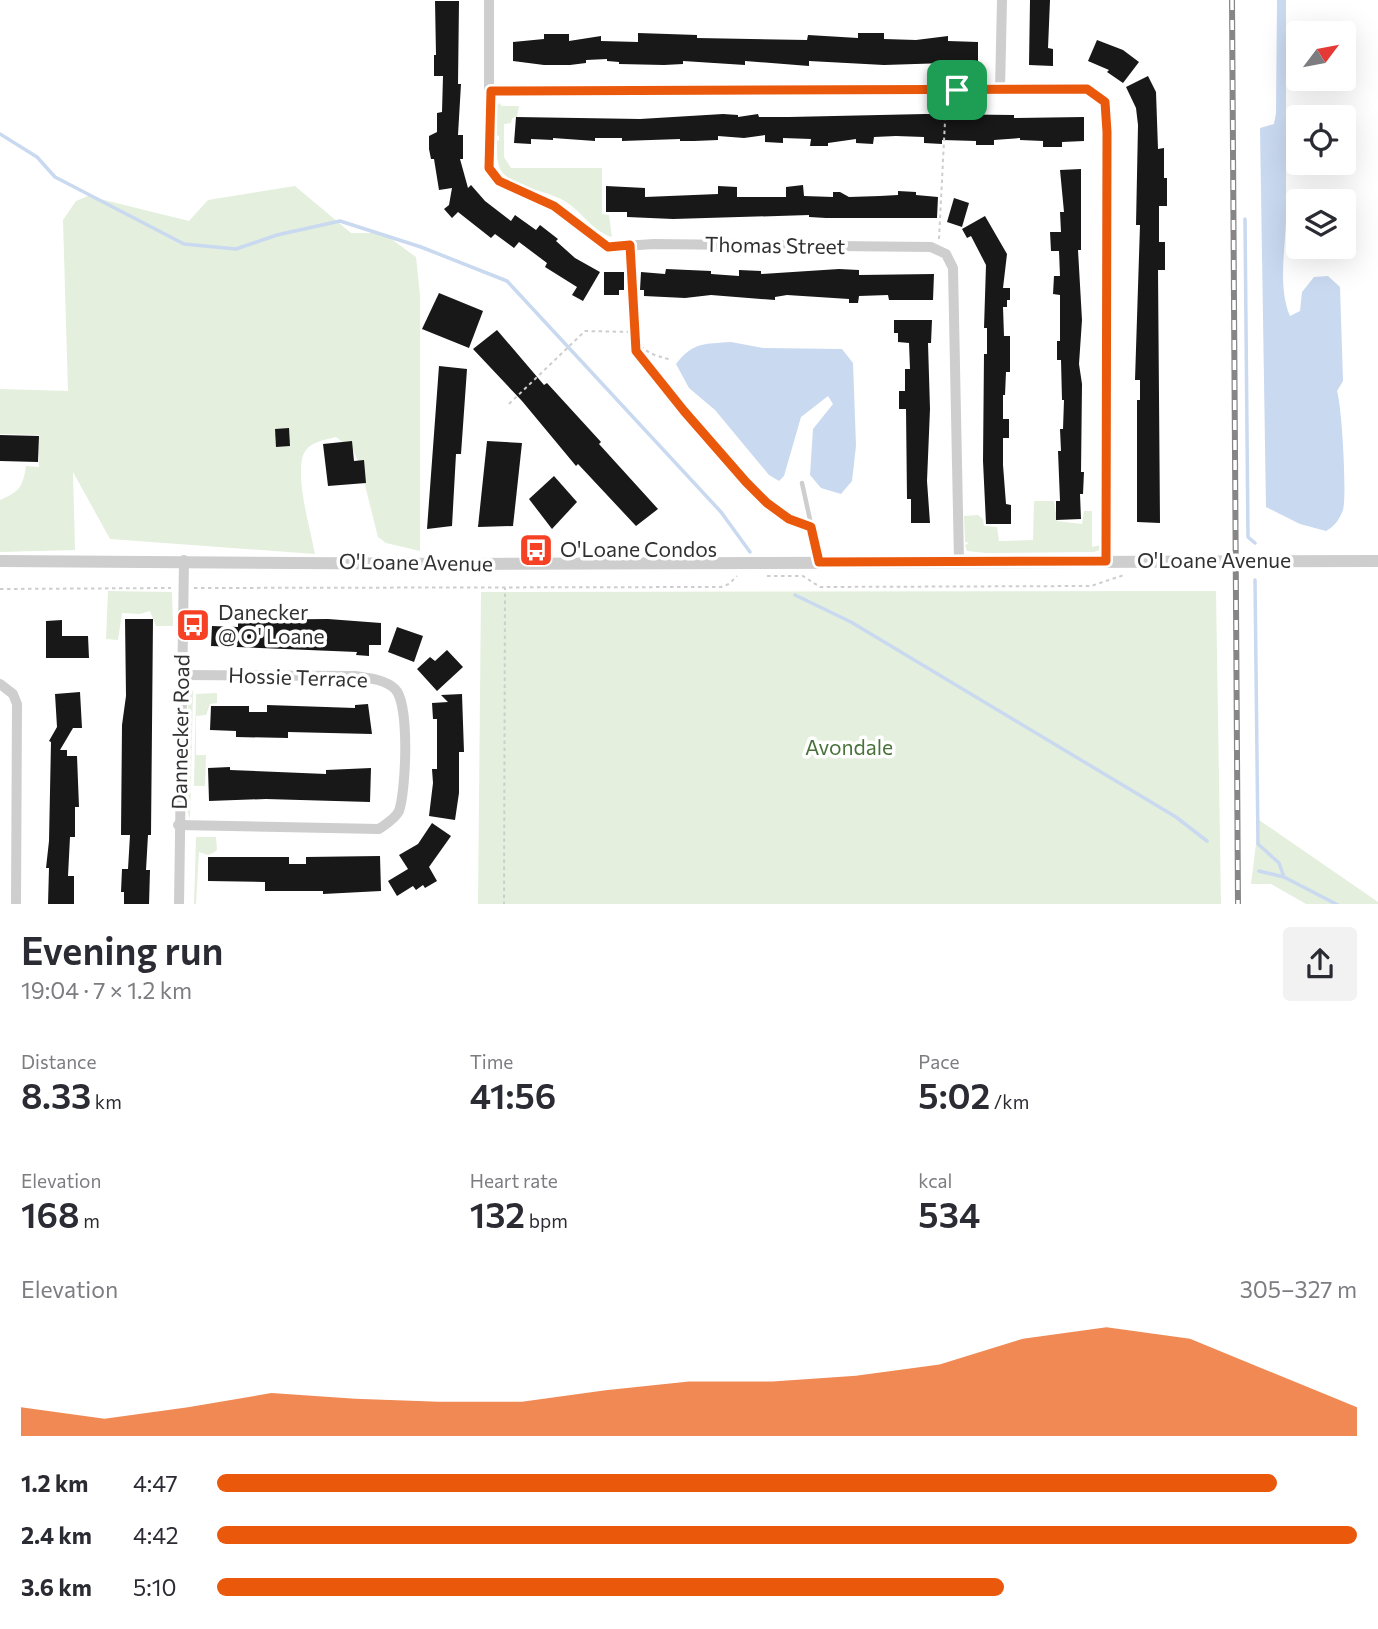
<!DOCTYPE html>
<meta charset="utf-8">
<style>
:root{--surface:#fff;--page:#f2f2f3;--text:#2b2b33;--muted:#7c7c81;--accent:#ea580c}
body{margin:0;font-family:Commissioner,sans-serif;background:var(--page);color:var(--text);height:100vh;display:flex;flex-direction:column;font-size:26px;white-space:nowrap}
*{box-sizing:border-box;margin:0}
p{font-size:23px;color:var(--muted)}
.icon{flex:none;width:38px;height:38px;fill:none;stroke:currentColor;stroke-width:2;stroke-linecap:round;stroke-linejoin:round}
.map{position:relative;height:904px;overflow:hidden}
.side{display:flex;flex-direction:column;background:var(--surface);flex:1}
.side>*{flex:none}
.needle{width:46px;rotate:58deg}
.controls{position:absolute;left:1286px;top:21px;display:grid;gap:14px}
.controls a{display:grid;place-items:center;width:70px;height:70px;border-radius:7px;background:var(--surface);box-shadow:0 7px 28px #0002;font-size:35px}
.pin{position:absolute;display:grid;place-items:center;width:60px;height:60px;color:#fff;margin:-30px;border-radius:14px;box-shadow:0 4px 10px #0006}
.round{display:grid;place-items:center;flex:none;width:74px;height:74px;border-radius:7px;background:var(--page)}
.summary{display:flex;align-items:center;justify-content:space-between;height:119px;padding:0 21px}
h1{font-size:38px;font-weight:600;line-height:52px}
.stats{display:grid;grid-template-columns:repeat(3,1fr);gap:10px;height:119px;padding:7px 21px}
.stats div{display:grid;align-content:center}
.stats b{font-size:35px;font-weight:600}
.stats small{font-size:19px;font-weight:400}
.stats p{font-size:19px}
.chart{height:196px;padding:14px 21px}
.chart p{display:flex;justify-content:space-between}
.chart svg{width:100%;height:126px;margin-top:7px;fill:var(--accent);opacity:.7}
ul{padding:0 21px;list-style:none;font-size:23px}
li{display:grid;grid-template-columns:112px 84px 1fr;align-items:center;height:52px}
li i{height:18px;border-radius:9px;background:var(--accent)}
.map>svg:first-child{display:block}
.green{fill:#e4efde}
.water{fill:#c9d9f0}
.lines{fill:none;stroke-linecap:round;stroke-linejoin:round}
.stream{stroke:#c9d9f0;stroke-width:3.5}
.building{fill:#181818}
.path{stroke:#cecece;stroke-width:2;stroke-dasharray:3.5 3.5;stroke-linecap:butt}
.service{stroke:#cecece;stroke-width:4.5}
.minor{stroke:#cecece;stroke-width:10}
.tertiary{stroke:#cecece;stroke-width:12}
.rail-casing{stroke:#868686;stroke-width:6}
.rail{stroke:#fff;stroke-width:3.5;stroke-dasharray:10;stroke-linecap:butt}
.route-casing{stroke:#fff;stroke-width:14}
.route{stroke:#ea580c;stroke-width:9}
.labels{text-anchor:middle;stroke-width:7;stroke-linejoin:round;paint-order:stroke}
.street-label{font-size:21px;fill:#313131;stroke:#fff}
.poi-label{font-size:21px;fill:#313131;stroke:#fff;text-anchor:start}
.park-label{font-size:21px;fill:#487239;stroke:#fff}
</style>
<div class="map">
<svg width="1378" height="905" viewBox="0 0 1378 905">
<rect width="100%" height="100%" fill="#fff"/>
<!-- green -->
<g class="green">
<path d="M499 103 502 106H519L517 117 512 118 511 123 504 124V157L511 168H602V214L609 215 612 237C591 231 581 209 561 199 544 190 514 187 502 172 496 164 497 151 497 141L499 140V136L496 135V107Z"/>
<path d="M295 186 351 233H383L416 257 420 295V551L386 543 378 537 360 465 353 450 336 437C326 440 313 441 306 450 292 468 311 531 315 554L110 539 73 472 75 550 0 552V500C19 492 23 487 26 466L39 467V435L0 434V389L68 391 63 220 76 201 88 196 189 221 208 200Z"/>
<path d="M1034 501H1054L1057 521 1082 524 1084 511H1092V547L1100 545V550L1094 552 986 553 967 551 965 545 969 543 965 542 964 516 978 515 983 519 984 526 997 527 999 541 1033 540Z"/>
<path d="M108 591 172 592 173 626H156L150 611 140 614 122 613 118 640 106 639Z"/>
<path d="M1216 591 1221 904H478L481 592Z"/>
<path d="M191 690 193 691 190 819 186 806 188 698Z"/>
<path d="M217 693V703L210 704 206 715 196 716V755H206L205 786H194L196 694Z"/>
<path d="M1259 820 1378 902V904H1306L1271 884H1251Z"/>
<path d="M196 837H216L217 850 213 853 208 855 199 852 196 904 194 905Z"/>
</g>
<!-- water -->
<g class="water">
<path d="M1277 0H1286V221C1285 249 1278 289 1290 316L1300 311 1302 292 1314 277 1328 276 1340 287 1343 381 1337 391C1342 407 1347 496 1343 510 1339 520 1335 526 1326 531L1300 524 1266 507 1260 128 1274 124 1276 113Z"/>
<path d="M731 342 763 348 842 349 853 363 856 446 852 481 841 494 821 488 810 475 813 429 833 404 828 396 801 417 784 476 779 481 769 475 715 410 689 388 676 364C693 342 704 344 731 342Z"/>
</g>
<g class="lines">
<!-- stream -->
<g class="stream">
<path d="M0 134 37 157 55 177 184 244 236 249 277 235 340 221 421 247 507 281 721 512 750 552"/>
<path d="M1245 219 1248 537 1255 543"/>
<path d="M1255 580 1258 844 1279 863 1284 877"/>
<path d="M795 595 851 622 1176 817 1207 841"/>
<path d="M1259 871 1284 877 1338 905"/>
</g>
</g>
<!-- building -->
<g class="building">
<path d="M1030 0H1050L1048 48 1053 49V66L1029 65Z"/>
<path d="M435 1H459L458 84H461L458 135H463V159H460L468 188 471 185 485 201 511 221 515 215 536 230 540 225 558 239 556 241 575 258 600 272 583 301 572 295 577 287 545 267 547 263 519 242 514 248 495 234 491 238 458 212 452 218 444 209 449 205 452 188 439 190 434 159H431L429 149V136L437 132V113L442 112 443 76H434V55H436Z"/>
<path d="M638 33 697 35V38L807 40 808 35 858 38V33H884V39L916 40 948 36V41L978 42V62L884 65 809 61V66L745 61V65L683 61V64L664 65 619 64V62L607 61V59L586 60V63L570 65H544L513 61V42L544 39V34H569V41L601 36V41L638 42Z"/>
<path d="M1097 40 1123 50 1139 62 1123 83 1107 72 1109 70 1088 61Z"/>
<path d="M1148 76 1156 92 1158 149 1164 148V178H1167V206H1159V242H1165V270H1158L1160 523 1137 522V400H1140V380H1135L1140 225H1136L1138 125 1136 108 1126 87Z"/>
<path d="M723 114 738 115V117L758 114 759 117H789L925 114 1014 115V118L1084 117V141L1062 142V147H1043V141L1020 140V138L994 140V145H976V141L942 140V144L924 143V137L896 136 874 137 873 144 856 143V139L828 143V146H810L811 139 783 138V143L765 142V135L744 138 718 136V140L694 141H680V139L622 141V138H595V141L553 138V140L531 139V144L514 143 516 117 640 119Z"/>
<path d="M1081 169V250H1078L1082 320 1079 364 1082 384 1081 472H1084L1083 494H1080L1081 519 1056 520V501H1060L1058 451H1061L1060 429H1063L1064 400H1062L1061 360H1057V341H1060V295L1053 294 1054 276H1060L1059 251H1051L1050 232H1061L1060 212H1064L1060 170Z"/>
<path d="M803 185 804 196 833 197V192H840L849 197 880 196 898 195V191L916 192V195L938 197 937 218H826L809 217V215L673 219 627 217V212H606V186L645 188V197L718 194V186L737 187V197H786V187Z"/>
<path d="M954 198 969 203 962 227 947 222Z"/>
<path d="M985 216 1007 254 1003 288H1010V300H1007V307H1003L1004 336H1010V372H1006L1005 395H1003V419H1009V438H1003V465L1006 504 1011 505V524H986L983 461 984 354H987V328H984L986 265 971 236 967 238 962 229Z"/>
<path d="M666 269 711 271V274L739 276V270L761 271V274L839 269 859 270V275L934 274 933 300H889L888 295 859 296 858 303H849V299L787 295 775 297V300L711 295 685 298 644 296V290H640L641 272 665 274Z"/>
<path d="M604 272H624V290H619V295H604Z"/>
<path d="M439 293 483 311 469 348 422 329Z"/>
<path d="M894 320H932L931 343H928L930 409 927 481 930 523H911V499H907L906 409H899V391H905V369H910L909 343 898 342V333H894Z"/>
<path d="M497 330 544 385 547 383 601 442 599 444 658 509 636 526 578 464 576 466 522 401 473 349Z"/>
<path d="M439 366 467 369 461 454H456L452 526 427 529Z"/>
<path d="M289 428 290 446 276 447 275 429Z"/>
<path d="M0 435 39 436 38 462 0 461Z"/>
<path d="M352 441 354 461 364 460 366 483 328 486 323 444Z"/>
<path d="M487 441 522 443 513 526 478 527Z"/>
<path d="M554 476 577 502 552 529 529 499Z"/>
<path d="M125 619H153L151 835H148L146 870H150L149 905H124V892H121L122 869H128L130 835H121L122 725 126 696Z"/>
<path d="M328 619 381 623V645H369V656L356 655 357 652 211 646 212 626 238 627V620Z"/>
<path d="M62 620V636H88L89 658H46V621Z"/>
<path d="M397 627 423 636 414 662 388 652Z"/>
<path d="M447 650 463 667 437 691 417 669 430 657 435 661Z"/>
<path d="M80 692 82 728H73L60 750H67V756H77L79 807H75V837H70L68 876H74V905H48L49 868H46L49 841 51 742 49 741 57 727 55 694Z"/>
<path d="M462 694 464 752H459V793L455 820 429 816 433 783 432 769H437V719H433L432 703 448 702 441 695Z"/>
<path d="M368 704 372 734 288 732V738L236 737V731L210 730 211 706H249V712H267V705L355 708V705Z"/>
<path d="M230 767V770L326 774V770L371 768 370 802 266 799 209 801 208 768Z"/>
<path d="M432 823 451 836 429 867 437 881 425 888 423 885 416 890 413 886 397 896 388 881 408 869 399 855 418 844Z"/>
<path d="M380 856 381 891 323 894V891H265V882L208 881V857H289V864H306V857Z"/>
</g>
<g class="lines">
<!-- path -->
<g class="path">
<path d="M939 239 946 102"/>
<path d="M630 257 633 332C640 352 653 355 672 360"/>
<path d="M637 342 636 351 665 384 672 396 746 482 767 503 802 524"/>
<path d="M509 404 585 331 633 332"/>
<path d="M767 576H803L820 587 1091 586 1124 575"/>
<path d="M194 588 721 587 729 584 737 576"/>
<path d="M0 589 171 588"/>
<path d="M504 905 505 588"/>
</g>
<!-- service -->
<path class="service" d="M802 483 819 561"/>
<!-- minor -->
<g class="minor">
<path d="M489 0V168L499 181 554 206 608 247 654 244 931 247 946 254 953 268 959 561"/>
<path d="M1000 90 1002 0"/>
<path d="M491 91 1087 89 1105 102 1106 561"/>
<path d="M0 684 13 694 17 704 16 905"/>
<path d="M178 825 379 829C386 824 395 819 399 811 406 791 410 703 395 689 385 679 367 678 354 676L182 675"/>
<path d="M179 905 184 560"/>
</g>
<!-- tertiary -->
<path class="tertiary" d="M0 561 466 564 1378 561"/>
<!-- rail casing -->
<g class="rail-casing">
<path id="rail" d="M1232 0 1238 905"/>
</g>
<!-- rail -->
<use href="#rail" class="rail"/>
</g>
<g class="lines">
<!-- route casing -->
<g class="route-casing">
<path id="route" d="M1087 89 1105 102 1107 132 1106 561 819 562 811 527 789 519 767 503 746 482 684 411 636 351 630 245 608 247 554 206 499 181 489 168 491 91Z"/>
</g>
<!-- route -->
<use href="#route" class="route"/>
</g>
<!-- icons -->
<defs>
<g id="bus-square" transform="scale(1.75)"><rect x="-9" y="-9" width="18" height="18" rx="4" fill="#f64125" stroke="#fff"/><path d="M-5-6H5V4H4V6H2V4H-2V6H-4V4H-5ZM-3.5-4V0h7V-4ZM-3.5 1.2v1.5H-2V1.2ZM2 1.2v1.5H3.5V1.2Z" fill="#fff"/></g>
</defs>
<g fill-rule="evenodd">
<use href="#bus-square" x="536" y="550"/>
<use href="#bus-square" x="193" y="625"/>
</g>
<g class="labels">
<!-- street labels -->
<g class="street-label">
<text transform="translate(775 246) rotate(1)" y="7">Thomas Street</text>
<text x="1214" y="568">O'Loane Avenue</text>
<text transform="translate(416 563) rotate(1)" y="7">O'Loane Avenue</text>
<text transform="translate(298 678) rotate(2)" y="7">Hossie Terrace</text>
<text transform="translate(181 732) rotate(-89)" y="7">Dannecker Road</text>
</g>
<!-- poi labels -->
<g class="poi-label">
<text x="560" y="557">O'Loane Condos</text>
<text x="218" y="620">Danecker<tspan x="218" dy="24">@ O' Loane</tspan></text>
</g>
<!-- park labels -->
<g class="park-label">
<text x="849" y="755">Avondale</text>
</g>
</g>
</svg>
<div class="controls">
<a><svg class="needle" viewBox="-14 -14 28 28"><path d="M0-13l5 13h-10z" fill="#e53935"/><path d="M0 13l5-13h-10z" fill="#7c7c81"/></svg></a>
<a><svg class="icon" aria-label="locate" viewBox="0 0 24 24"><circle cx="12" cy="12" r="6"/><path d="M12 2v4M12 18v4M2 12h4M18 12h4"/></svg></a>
<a><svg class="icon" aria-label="layers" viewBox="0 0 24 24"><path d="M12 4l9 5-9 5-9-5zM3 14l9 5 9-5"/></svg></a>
</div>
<div class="pin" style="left:957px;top:90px;background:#1e9e55"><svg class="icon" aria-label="arrive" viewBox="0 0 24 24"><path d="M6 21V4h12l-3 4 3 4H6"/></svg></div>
</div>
<section class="side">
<div class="summary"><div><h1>Evening run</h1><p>19:04 · 7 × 1.2 km</p></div><a class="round"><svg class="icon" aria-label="share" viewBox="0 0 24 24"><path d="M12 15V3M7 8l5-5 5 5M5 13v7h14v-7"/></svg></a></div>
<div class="stats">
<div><p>Distance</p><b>8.33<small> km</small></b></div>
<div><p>Time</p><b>41:56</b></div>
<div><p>Pace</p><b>5:02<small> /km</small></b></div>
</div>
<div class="stats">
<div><p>Elevation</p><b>168<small> m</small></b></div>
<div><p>Heart rate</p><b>132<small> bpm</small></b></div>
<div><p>kcal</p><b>534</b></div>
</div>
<div class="chart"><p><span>Elevation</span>305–327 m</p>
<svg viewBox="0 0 160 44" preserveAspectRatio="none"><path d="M0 44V34L10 38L20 34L30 29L40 31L50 32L60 32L70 28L80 25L90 25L100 23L110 19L120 10L130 6L140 10L150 22L160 34V44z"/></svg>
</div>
<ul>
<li><b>1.2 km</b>4:47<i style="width:93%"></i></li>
<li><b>2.4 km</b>4:42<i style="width:100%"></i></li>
<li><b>3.6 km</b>5:10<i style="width:69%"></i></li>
</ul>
</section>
